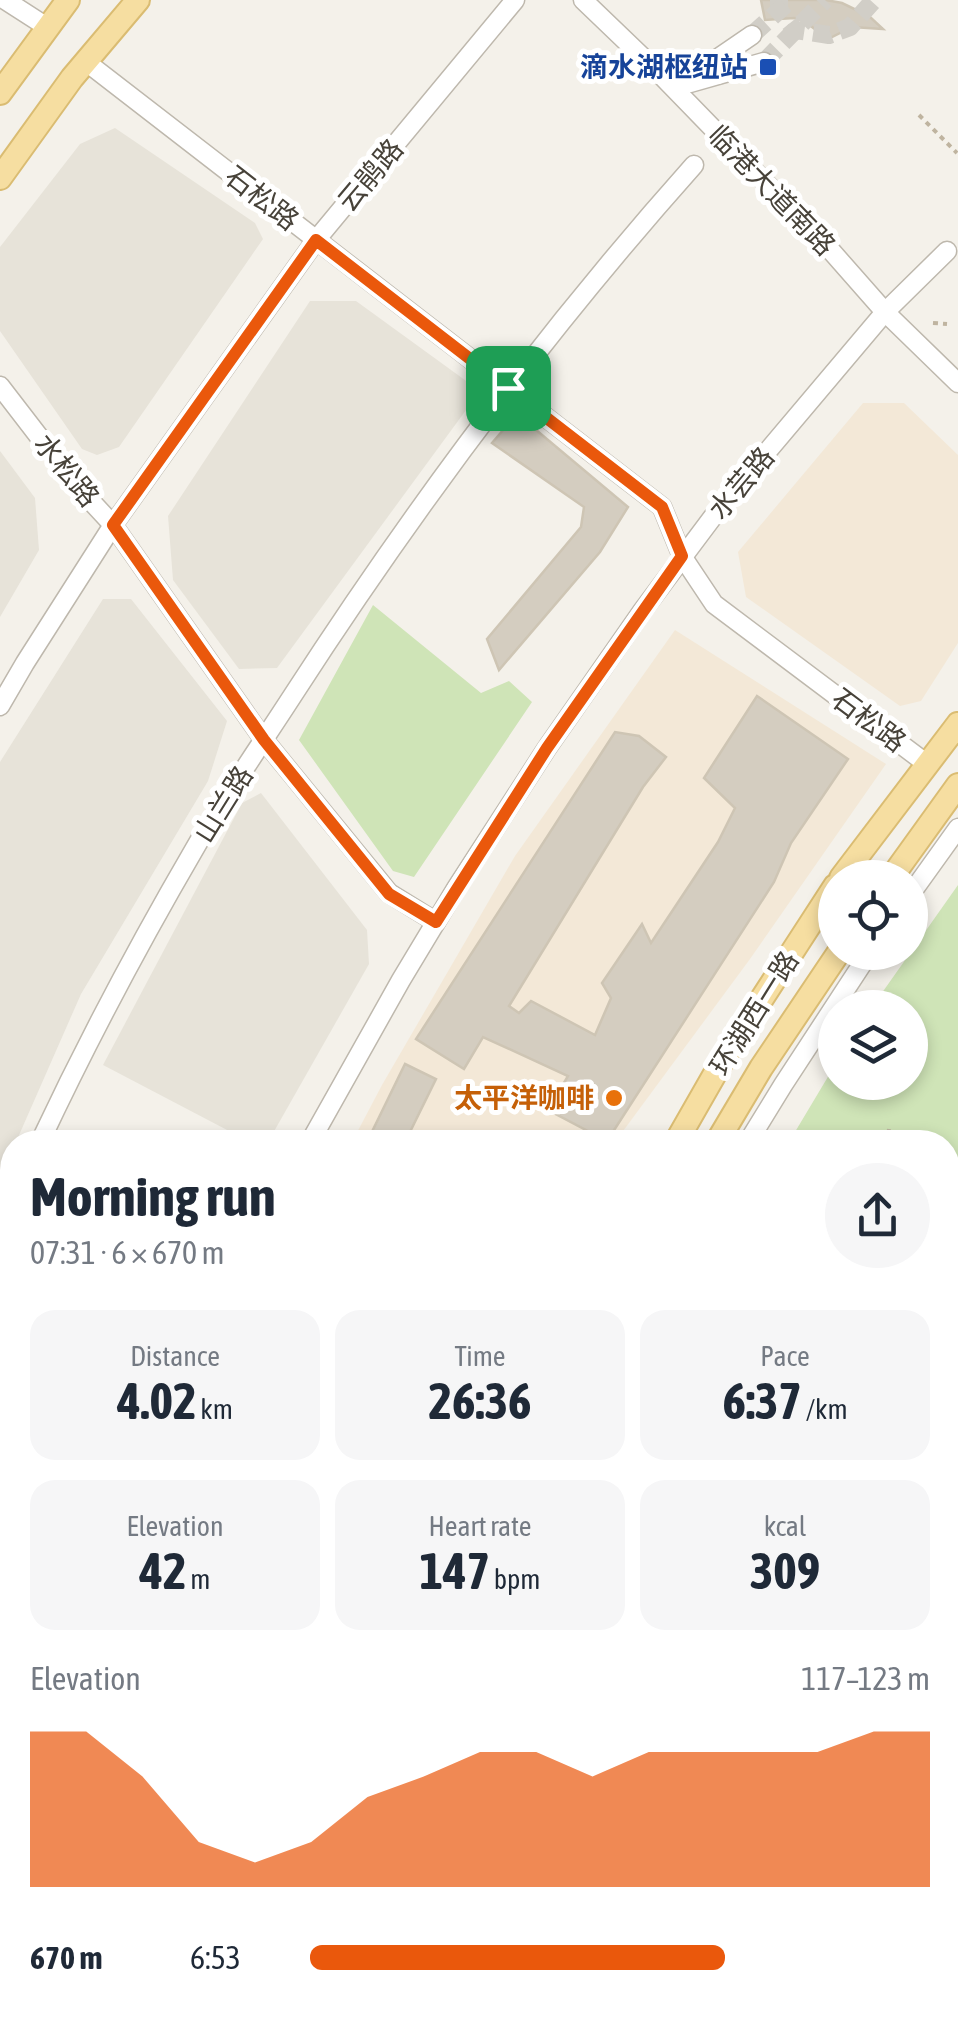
<!DOCTYPE html>
<meta charset="utf-8">
<style>
:root{--surface:#fff;--page:#f6f6f7;--text:#1f2937;--muted:#747a83;--accent:#ea580c}
body{margin:0;font-family:"Asap Condensed","Noto Sans SC",sans-serif;background:var(--page);color:var(--text);height:100vh;display:flex;flex-direction:column;font-size:38px;white-space:nowrap}
*{box-sizing:border-box;margin:0}
p{font-size:32px;color:var(--muted)}
.icon{flex:none;width:55px;height:55px;fill:none;stroke:currentColor;stroke-width:2;stroke-linecap:round;stroke-linejoin:round}
.map{position:relative;flex:1;overflow:hidden}
.drawer{position:absolute;left:0px;top:1130px;width:960px;height:888px;display:flex;flex-direction:column;background:var(--surface);border-radius:40px 40px 0 0;box-shadow:0 5px 15px #0003}
.drawer>*{flex:none}
.controls{position:absolute;left:818px;top:860px;display:grid;gap:20px}
.controls a{display:grid;place-items:center;width:110px;height:110px;border-radius:50%;background:var(--surface);box-shadow:0 5px 15px #0003;font-size:50px}
.pin{position:absolute;display:grid;place-items:center;width:85px;height:85px;color:#fff;margin:-42px;border-radius:20px;box-shadow:0 5px 15px #0006}
.round{display:grid;place-items:center;flex:none;width:105px;height:105px;border-radius:52px;background:var(--page)}
.overview{display:flex;align-items:center;justify-content:space-between;height:170px;padding:0 30px}
h1{font-size:55px;font-weight:700;line-height:75px}
.figures{display:grid;grid-template-columns:repeat(3,1fr);gap:15px;height:170px;padding:10px 30px}
.figures div{display:grid;align-content:center;border-radius:25px;background:var(--page);text-align:center}
.figures b{font-size:50px;font-weight:700}
.figures small{font-size:28px;font-weight:400}
.figures p{font-size:28px}
.chart{height:280px;padding:20px 30px}
.chart p{display:flex;justify-content:space-between}
.chart svg{width:100%;height:180px;margin-top:10px;fill:var(--accent);opacity:.7}
ul{padding:0 30px;list-style:none;font-size:32px}
li{display:grid;grid-template-columns:160px 120px 1fr;align-items:center;height:75px}
li i{height:25px;border-radius:12px;background:var(--accent)}
.map>svg:first-child{display:block}
.residential{fill:#e7e3d9}
.commercial{fill:#f3e8d7}
.green{fill:#cfe4b7}
.water{fill:#acd0ea}
.building{fill:#d4cdc0;stroke:#cec5b4;stroke-width:2.5}
.lines{fill:none;stroke-linecap:round;stroke-linejoin:round}
.minor-tunnel{stroke:#d1cec7;stroke-width:18;stroke-dasharray:18 9;stroke-linecap:butt}
.minor-casing{stroke:#beb8ad;stroke-width:21}
.major-casing{stroke:#dabc72;stroke-width:26}
.path{stroke:#bfb4a0;stroke-width:4;stroke-dasharray:5 5;stroke-linecap:butt}
.minor{stroke:#fff;stroke-width:18}
.major{stroke:#f6dea1;stroke-width:22}
.route-casing{stroke:#fff;stroke-width:20}
.route{stroke:#ea580c;stroke-width:12}
.transit-dot{fill:#1a4fb4;stroke:#fff;stroke-width:4}
.food-dot{fill:#e8710a;stroke:#fff;stroke-width:4}
.labels{text-anchor:middle;stroke-width:10;stroke-linejoin:round;paint-order:stroke}
.transit-label{font-size:28px;font-weight:bold;fill:#164399;stroke:#fff;text-anchor:end}
.street-label{font-size:28px;fill:#474239;stroke:#fff}
.food-label{font-size:28px;font-weight:bold;fill:#c56008;stroke:#fff;text-anchor:end}
</style>
<div class="map">
<svg width="958" height="2017" viewBox="0 0 958 2017">
<rect width="100%" height="100%" fill="#f4f1ea"/>
<!-- residential -->
<g class="residential">
<path d="M115 128 255 223 263 239 119 447 97 455 82 449 0 331V247L80 144Z"/>
<path d="M310 301H356L480 391 277 668 239 669 173 580 168 516Z"/>
<path d="M0 451 35 498 39 550 0 617Z"/>
<path d="M103 599H131L227 721 208 781 81 994 16 1142H12V1151L0 1180V762Z"/>
<path d="M261 793 367 930 369 964 268 1142H250L103 1065 242 803Z"/>
</g>
<!-- commercial -->
<g class="commercial">
<path d="M863 403H904L958 455V643L921 701 900 706 746 597 738 552Z"/>
<path d="M675 630 886 764 750 959 615 1142H352L382 1085 515 856Z"/>
<path d="M0 1484 12 1489V2005H268L265 2017H0Z"/>
</g>
<!-- green -->
<g class="green">
<path d="M373 605 481 693 509 681 532 702 414 877 393 871 299 740Z"/>
<path d="M958 885V1240L948 1260V1142H789L835 1065V1082H910V1008L872 1007Z"/>
<path d="M419 2005H682L680 2017H415Z"/>
</g>
<!-- water -->
<g class="water">
<path d="M958 1240V2017H680L682 2005H948V1260Z"/>
<path d="M0 1300 12 1305V1421L0 1416Z"/>
</g>
<!-- building -->
<g class="building">
<path d="M761 0H826L842 3 869 16 883 29 852 27 828 39 804 21 794 18 765 20Z"/>
<path d="M517 414 628 507 600 552 499 670 487 639 581 527 584 507 492 443Z"/>
<path d="M757 696 848 759 791 843 774 882 607 1141 548 1110 568 1076 483 1037 464 1069 416 1039 615 732 639 736 666 757 643 787 509 1006 519 1013 531 1001 595 1035 611 998 602 983 642 924 651 943 718 842 735 808 704 778Z"/>
<path d="M405 1064 436 1079 405 1142H367Z"/>
</g>
<g class="lines">
<!-- minor-tunnel -->
<g class="minor-tunnel">
<path d="M779 0V10L795 30 829 35 850 27 874 0"/>
<path d="M752 35 785 5"/>
<path d="M764 62 825 0"/>
</g>
<!-- minor casing -->
<g class="minor-casing">
<g id="minor">
<path d="M5 0 47 27"/>
<path d="M583 0 657 71 826 245 885 312 958 383"/>
<path d="M85 61 662 507 682 556 714 604 927 764"/>
<path d="M662 70 714 61 752 35"/>
<path d="M662 73 690 83 764 62"/>
<path d="M0 386 77 486 113 525 264 740 389 893 436 922"/>
<path d="M0 706 25 663 113 525 316 240 515 0"/>
<path d="M910 895 958 828"/>
<path d="M40 1142C87 1042 139 944 195 848 225 796 260 746 293 695 414 508 546 331 694 165"/>
<path d="M310 1142 401 980 457 887 547 748 643 610 718 510 885 312 947 251"/>
<path d="M748 1142 783 1085 870 952"/>
<path d="M0 1226 12 1199"/>
<path d="M0 1238 12 1243"/>
<path d="M948 1239 958 1218"/>
<path d="M0 1458 12 1463"/>
<path d="M0 1928 12 1880"/>
<path d="M379 2017 383 2005"/>
<path d="M672 2017 674 2005"/>
</g>
</g>
<!-- major casing -->
<g class="major-casing">
<g id="major">
<path d="M0 93 68 0"/>
<path d="M0 178 72 78 138 0"/>
<path d="M841 878 958 724"/>
<path d="M891 878 958 785"/>
<path d="M676 1142 728 1051 835 886"/>
<path d="M717 1142 761 1068 839 952"/>
<path d="M314 2017 318 2005"/>
<path d="M352 2017 355 2005"/>
</g>
</g>
<!-- path -->
<g class="path">
<path d="M919 115 957 153"/>
<path d="M933 323 947 324"/>
<path d="M887 1142 889 1129"/>
<path d="M548 2005 549 2017"/>
<path d="M565 2017 574 2005"/>
</g>
<!-- minor -->
<use href="#minor" class="minor"/>
<!-- major -->
<use href="#major" class="major"/>
</g>
<g class="lines">
<!-- route casing -->
<g class="route-casing">
<path id="route" d="M316 240 662 507 682 556 547 748 436 922 389 894 264 740 113 525Z"/>
</g>
<!-- route -->
<use href="#route" class="route"/>
</g>
<!-- markers -->
<rect class="transit-dot" x="758" y="57" width="20" height="20" rx="5"/>
<circle class="food-dot" cx="614" cy="1098" r="10"/>
<g class="labels">
<!-- transit labels -->
<g class="transit-label">
<text x="748" y="77">滴水湖枢纽站</text>
</g>
<!-- street labels -->
<g class="street-label">
<text transform="translate(370 175) rotate(-50)" y="10">云鹃路</text>
<text transform="translate(772 190) rotate(46)" y="10">临港大道南路</text>
<text transform="translate(262 198) rotate(38)" y="10">石松路</text>
<text transform="translate(67 470) rotate(51)" y="10">水松路</text>
<text transform="translate(741 483) rotate(-50)" y="10">水芸路</text>
<text transform="translate(869 720) rotate(37)" y="10">石松路</text>
<text transform="translate(223 804) rotate(-58)" y="10">山兰路</text>
<text transform="translate(754 1013) rotate(-58)" y="10">环湖西一路</text>
</g>
<!-- food labels -->
<g class="food-label">
<text x="594" y="1108">太平洋咖啡</text>
</g>
</g>
</svg>
<div class="controls">
<a><svg class="icon" aria-label="locate" viewBox="0 0 24 24"><circle cx="12" cy="12" r="6"/><path d="M12 2v4M12 18v4M2 12h4M18 12h4"/></svg></a>
<a><svg class="icon" aria-label="layers" viewBox="0 0 24 24"><path d="M12 4l9 5-9 5-9-5zM3 14l9 5 9-5"/></svg></a>
</div>
<div class="pin" style="left:508px;top:388px;background:#1e9e55"><svg class="icon" aria-label="arrive" viewBox="0 0 24 24"><path d="M6 21V4h12l-3 4 3 4H6"/></svg></div>
<section class="drawer">
<div class="overview"><div><h1>Morning run</h1><p>07:31 · 6 × 670 m</p></div><a class="round"><svg class="icon" aria-label="share" viewBox="0 0 24 24"><path d="M12 15V3M7 8l5-5 5 5M5 13v7h14v-7"/></svg></a></div>
<div class="figures">
<div><p>Distance</p><b>4.02<small> km</small></b></div>
<div><p>Time</p><b>26:36</b></div>
<div><p>Pace</p><b>6:37<small> /km</small></b></div>
</div>
<div class="figures">
<div><p>Elevation</p><b>42<small> m</small></b></div>
<div><p>Heart rate</p><b>147<small> bpm</small></b></div>
<div><p>kcal</p><b>309</b></div>
</div>
<div class="chart"><p><span>Elevation</span>117–123 m</p>
<svg viewBox="0 0 160 44" preserveAspectRatio="none"><path d="M0 44V6L10 6L20 17L30 33L40 38L50 33L60 22L70 17L80 11L90 11L100 17L110 11L120 11L130 11L140 11L150 6L160 6V44z"/></svg>
</div>
<ul>
<li><b>670 m</b>6:53<i style="width:67%"></i></li>
</ul>
</section>
</div>
